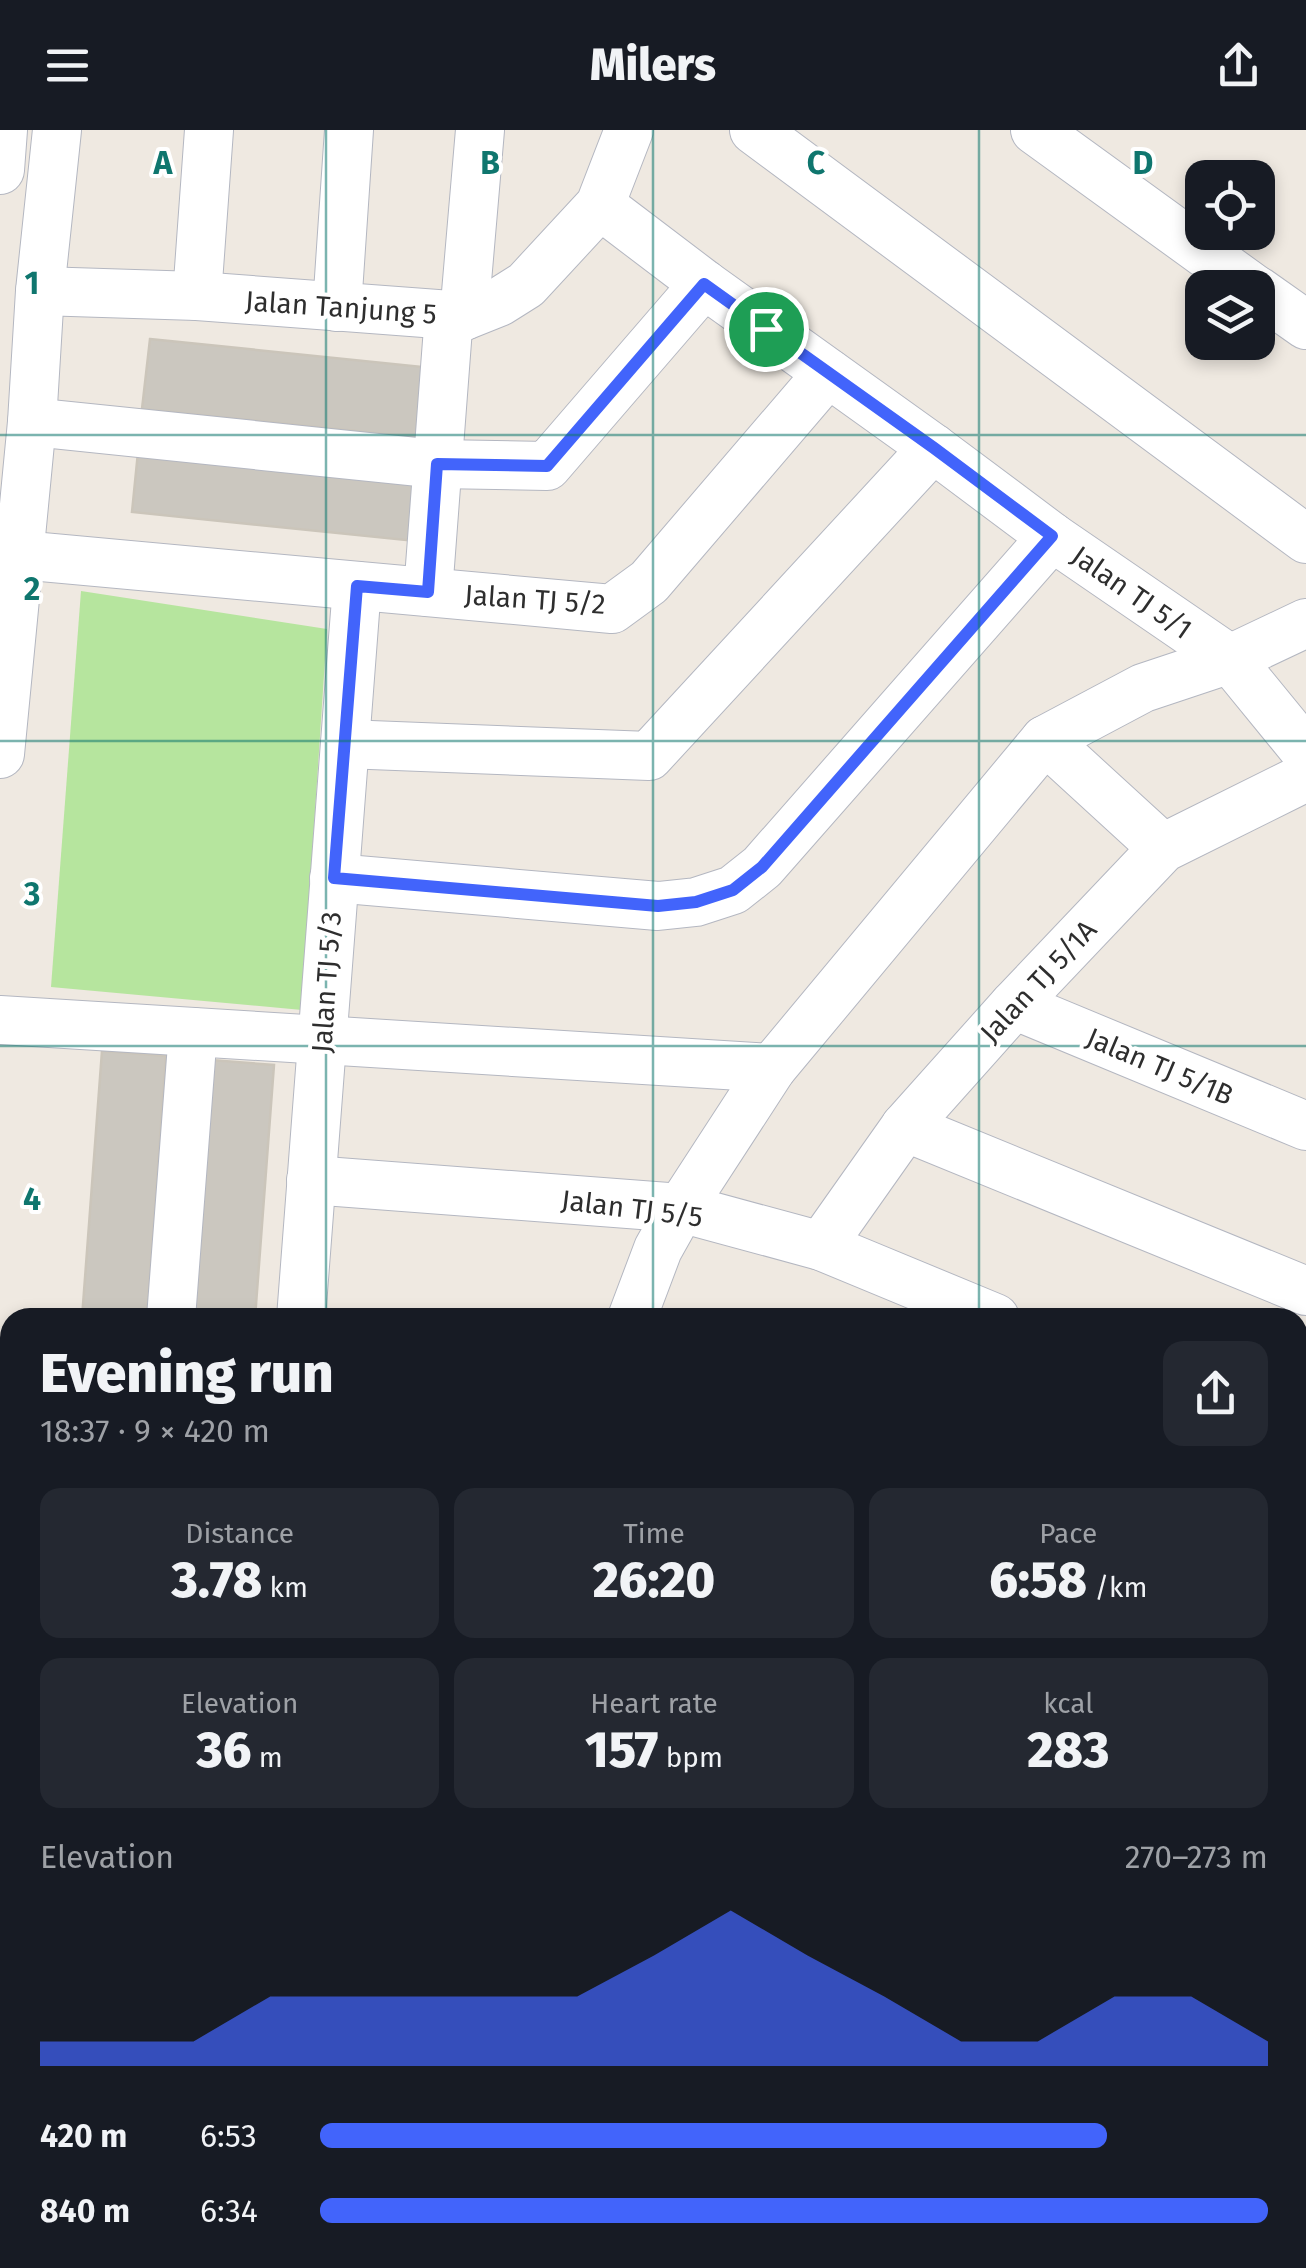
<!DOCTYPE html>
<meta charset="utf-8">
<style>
:root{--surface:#171b24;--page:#242831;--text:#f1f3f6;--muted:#9ea1a6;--accent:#4264fb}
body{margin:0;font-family:"Fira Sans",sans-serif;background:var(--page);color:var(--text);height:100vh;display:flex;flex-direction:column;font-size:38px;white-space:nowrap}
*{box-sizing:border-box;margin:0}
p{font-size:32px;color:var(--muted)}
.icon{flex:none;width:55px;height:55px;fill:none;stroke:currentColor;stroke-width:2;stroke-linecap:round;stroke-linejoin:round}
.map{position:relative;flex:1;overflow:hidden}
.side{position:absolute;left:0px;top:1178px;width:1308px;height:962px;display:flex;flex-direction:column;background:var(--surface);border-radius:30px 30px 0 0;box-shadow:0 5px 15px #0003}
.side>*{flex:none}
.tools{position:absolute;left:1185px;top:30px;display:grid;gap:20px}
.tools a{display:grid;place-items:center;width:90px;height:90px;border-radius:20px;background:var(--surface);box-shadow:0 5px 15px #0003;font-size:50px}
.pin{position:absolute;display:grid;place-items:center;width:85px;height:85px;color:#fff;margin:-42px;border:5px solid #fff;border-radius:50%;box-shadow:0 2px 10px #0007}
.round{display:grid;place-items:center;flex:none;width:105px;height:105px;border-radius:20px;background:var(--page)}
.headline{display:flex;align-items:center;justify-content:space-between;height:170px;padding:0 40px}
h1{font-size:55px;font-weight:800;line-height:75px}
.metrics{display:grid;grid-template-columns:repeat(3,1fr);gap:15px;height:170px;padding:10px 40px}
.metrics div{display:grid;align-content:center;border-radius:20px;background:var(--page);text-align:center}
.metrics b{font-size:50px;font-weight:800}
.metrics small{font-size:28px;font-weight:400}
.metrics p{font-size:28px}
.chart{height:280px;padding:20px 40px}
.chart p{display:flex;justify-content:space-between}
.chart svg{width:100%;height:180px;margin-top:10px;fill:var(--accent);opacity:.7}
ul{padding:0 40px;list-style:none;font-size:32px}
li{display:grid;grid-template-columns:160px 120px 1fr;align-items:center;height:75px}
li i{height:25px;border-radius:12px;background:var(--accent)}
header{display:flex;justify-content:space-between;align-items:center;height:130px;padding:0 40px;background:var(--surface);font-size:45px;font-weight:800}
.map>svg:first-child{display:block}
.green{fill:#b6e59e}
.building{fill:#cbc7bf;stroke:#cbc5ba;stroke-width:2.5}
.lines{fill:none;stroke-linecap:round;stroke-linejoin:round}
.minor-casing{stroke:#b4b7c1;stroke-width:50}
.minor{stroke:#fff;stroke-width:48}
.route-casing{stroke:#fff;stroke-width:20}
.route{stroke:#4264fb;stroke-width:12}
.grid{fill:none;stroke:#0f766e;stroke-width:2.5;stroke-opacity:0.55}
.labels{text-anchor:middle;stroke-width:8;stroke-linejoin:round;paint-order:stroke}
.street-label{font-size:28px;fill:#2e2e2e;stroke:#fff}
.grid-label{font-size:32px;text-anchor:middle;font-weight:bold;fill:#0f766e;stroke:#fff;stroke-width:8;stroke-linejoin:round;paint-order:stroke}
</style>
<header><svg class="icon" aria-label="menu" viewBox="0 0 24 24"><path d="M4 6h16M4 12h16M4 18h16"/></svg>Milers<svg class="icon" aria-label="share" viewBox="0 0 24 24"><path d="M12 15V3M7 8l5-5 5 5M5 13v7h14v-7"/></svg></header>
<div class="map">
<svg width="1306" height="2138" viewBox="0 0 1306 2138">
<rect width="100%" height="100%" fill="#efe9e1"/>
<!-- green -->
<path class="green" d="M81 461 327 499 302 880 51 857Z"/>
<!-- building -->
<g class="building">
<path d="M150 209 433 238 425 308 142 279Z"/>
<path d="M139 312 422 341 415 411 132 382Z"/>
<path d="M102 921 166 926 147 1188H82Z"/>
<path d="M211 930 274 935 255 1188H192Z"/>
</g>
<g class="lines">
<!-- minor casing -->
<g class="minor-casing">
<g id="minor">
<path d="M754 0 1306 409"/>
<path d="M1035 0 1253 158"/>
<path d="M0 40 3 0"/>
<path d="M600 75 704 154 933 318 1052 407 1230 529 1306 622"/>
<path d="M40 161 197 166 464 186 499 172 526 155 600 75 629 0"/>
<path d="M1258 161 1306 195"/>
<path d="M197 166 209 0"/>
<path d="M337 177 349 0"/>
<path d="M464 186 480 0"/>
<path d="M32 292 437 334 547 336 704 154"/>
<path d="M20 425 612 479 649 452 828 243"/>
<path d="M428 462 449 185"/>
<path d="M1045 610 1163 718"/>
<path d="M345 614 649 626 933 318"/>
<path d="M0 624 32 292 40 161 57 0"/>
<path d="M334 748 658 776 696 772 733 760 762 737 1052 407"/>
<path d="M1014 875 1306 996"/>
<path d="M0 890 772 938"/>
<path d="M905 997 1306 1161"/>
<path d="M311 1050 681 1078 821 1116 995 1188"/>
<path d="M821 1116 905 997 1014 875 1163 718 1306 647"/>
<path d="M171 1188 193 902"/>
<path d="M301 1188 357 456"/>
<path d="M632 1188 658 1119 681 1078 772 938 1045 610 1143 558 1230 529 1306 493"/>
<path d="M1298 1311 1306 1314"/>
<path d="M0 1655H10"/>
<path d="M1298 1685 1306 1689"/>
<path d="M1298 1793 1306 1772"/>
<path d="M0 1823 10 1824"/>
<path d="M0 1966 10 1967"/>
<path d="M1298 1970 1306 1973"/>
<path d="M1298 2116 1306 2119"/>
<path d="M771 2130V2138"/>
<path d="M1007 2130 1026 2138"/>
<path d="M0 2133 100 2138"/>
<path d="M563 2138V2130"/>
<path d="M1151 2138 1155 2130"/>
</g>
</g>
<!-- minor -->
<use href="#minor" class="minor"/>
</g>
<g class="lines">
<!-- route casing -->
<g class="route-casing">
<path id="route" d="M704 154 934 318 1052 406 762 737 733 760 696 772 658 776 334 748 357 456 428 462 437 334 547 336Z"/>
</g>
<!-- route -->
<use href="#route" class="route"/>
</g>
<!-- grid -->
<path class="grid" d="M326 0V1188M653 0V1188M979 0V1188M0 305H1306M0 611H1306M0 916H1306M0 1222H10M1298 1222H1306M0 1527H10M1298 1527H1306M0 1833H10M1298 1833H1306M326 2130V2138M653 2130V2138M979 2130V2138"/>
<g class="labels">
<!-- street labels -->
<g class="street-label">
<text transform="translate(341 177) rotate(4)" y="10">Jalan Tanjung 5</text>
<text transform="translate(1132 462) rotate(35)" y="10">Jalan TJ 5/1</text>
<text transform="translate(535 469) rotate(4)" y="10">Jalan TJ 5/2</text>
<text transform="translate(1038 851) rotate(-47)" y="10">Jalan TJ 5/1A</text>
<text transform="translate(326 852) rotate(-86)" y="10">Jalan TJ 5/3</text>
<text transform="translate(1160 936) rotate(23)" y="10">Jalan TJ 5/1B</text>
<text transform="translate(632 1078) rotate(7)" y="10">Jalan TJ 5/5</text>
</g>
</g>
<g class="grid-label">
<text x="163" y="44">A</text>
<text x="490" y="44">B</text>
<text x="816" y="44">C</text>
<text x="1143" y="44">D</text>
<text x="32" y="164">1</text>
<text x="32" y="470">2</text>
<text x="32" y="775">3</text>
<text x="32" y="1080">4</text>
</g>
</svg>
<div class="tools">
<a><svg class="icon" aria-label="locate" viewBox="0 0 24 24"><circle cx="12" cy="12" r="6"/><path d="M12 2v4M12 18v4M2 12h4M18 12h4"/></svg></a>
<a><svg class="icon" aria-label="layers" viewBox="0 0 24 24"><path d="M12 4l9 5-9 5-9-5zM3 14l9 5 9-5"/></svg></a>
</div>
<div class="pin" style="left:766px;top:199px;background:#1e9e55"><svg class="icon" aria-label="arrive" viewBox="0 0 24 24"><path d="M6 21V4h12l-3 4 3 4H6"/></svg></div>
<section class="side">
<div class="headline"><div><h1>Evening run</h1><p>18:37 · 9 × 420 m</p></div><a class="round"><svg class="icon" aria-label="share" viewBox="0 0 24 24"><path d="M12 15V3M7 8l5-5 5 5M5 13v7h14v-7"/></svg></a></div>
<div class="metrics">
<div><p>Distance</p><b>3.78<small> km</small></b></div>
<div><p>Time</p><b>26:20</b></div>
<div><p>Pace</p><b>6:58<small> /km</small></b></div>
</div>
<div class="metrics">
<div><p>Elevation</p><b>36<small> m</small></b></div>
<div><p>Heart rate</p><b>157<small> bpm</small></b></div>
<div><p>kcal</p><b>283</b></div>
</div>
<div class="chart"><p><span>Elevation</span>270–273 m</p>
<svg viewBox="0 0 160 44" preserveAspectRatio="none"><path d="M0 44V38L10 38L20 38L30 27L40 27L50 27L60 27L70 27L80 17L90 6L100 17L110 27L120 38L130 38L140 27L150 27L160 38V44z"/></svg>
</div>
<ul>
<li><b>420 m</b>6:53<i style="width:83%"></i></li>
<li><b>840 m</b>6:34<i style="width:100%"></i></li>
</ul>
</section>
</div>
